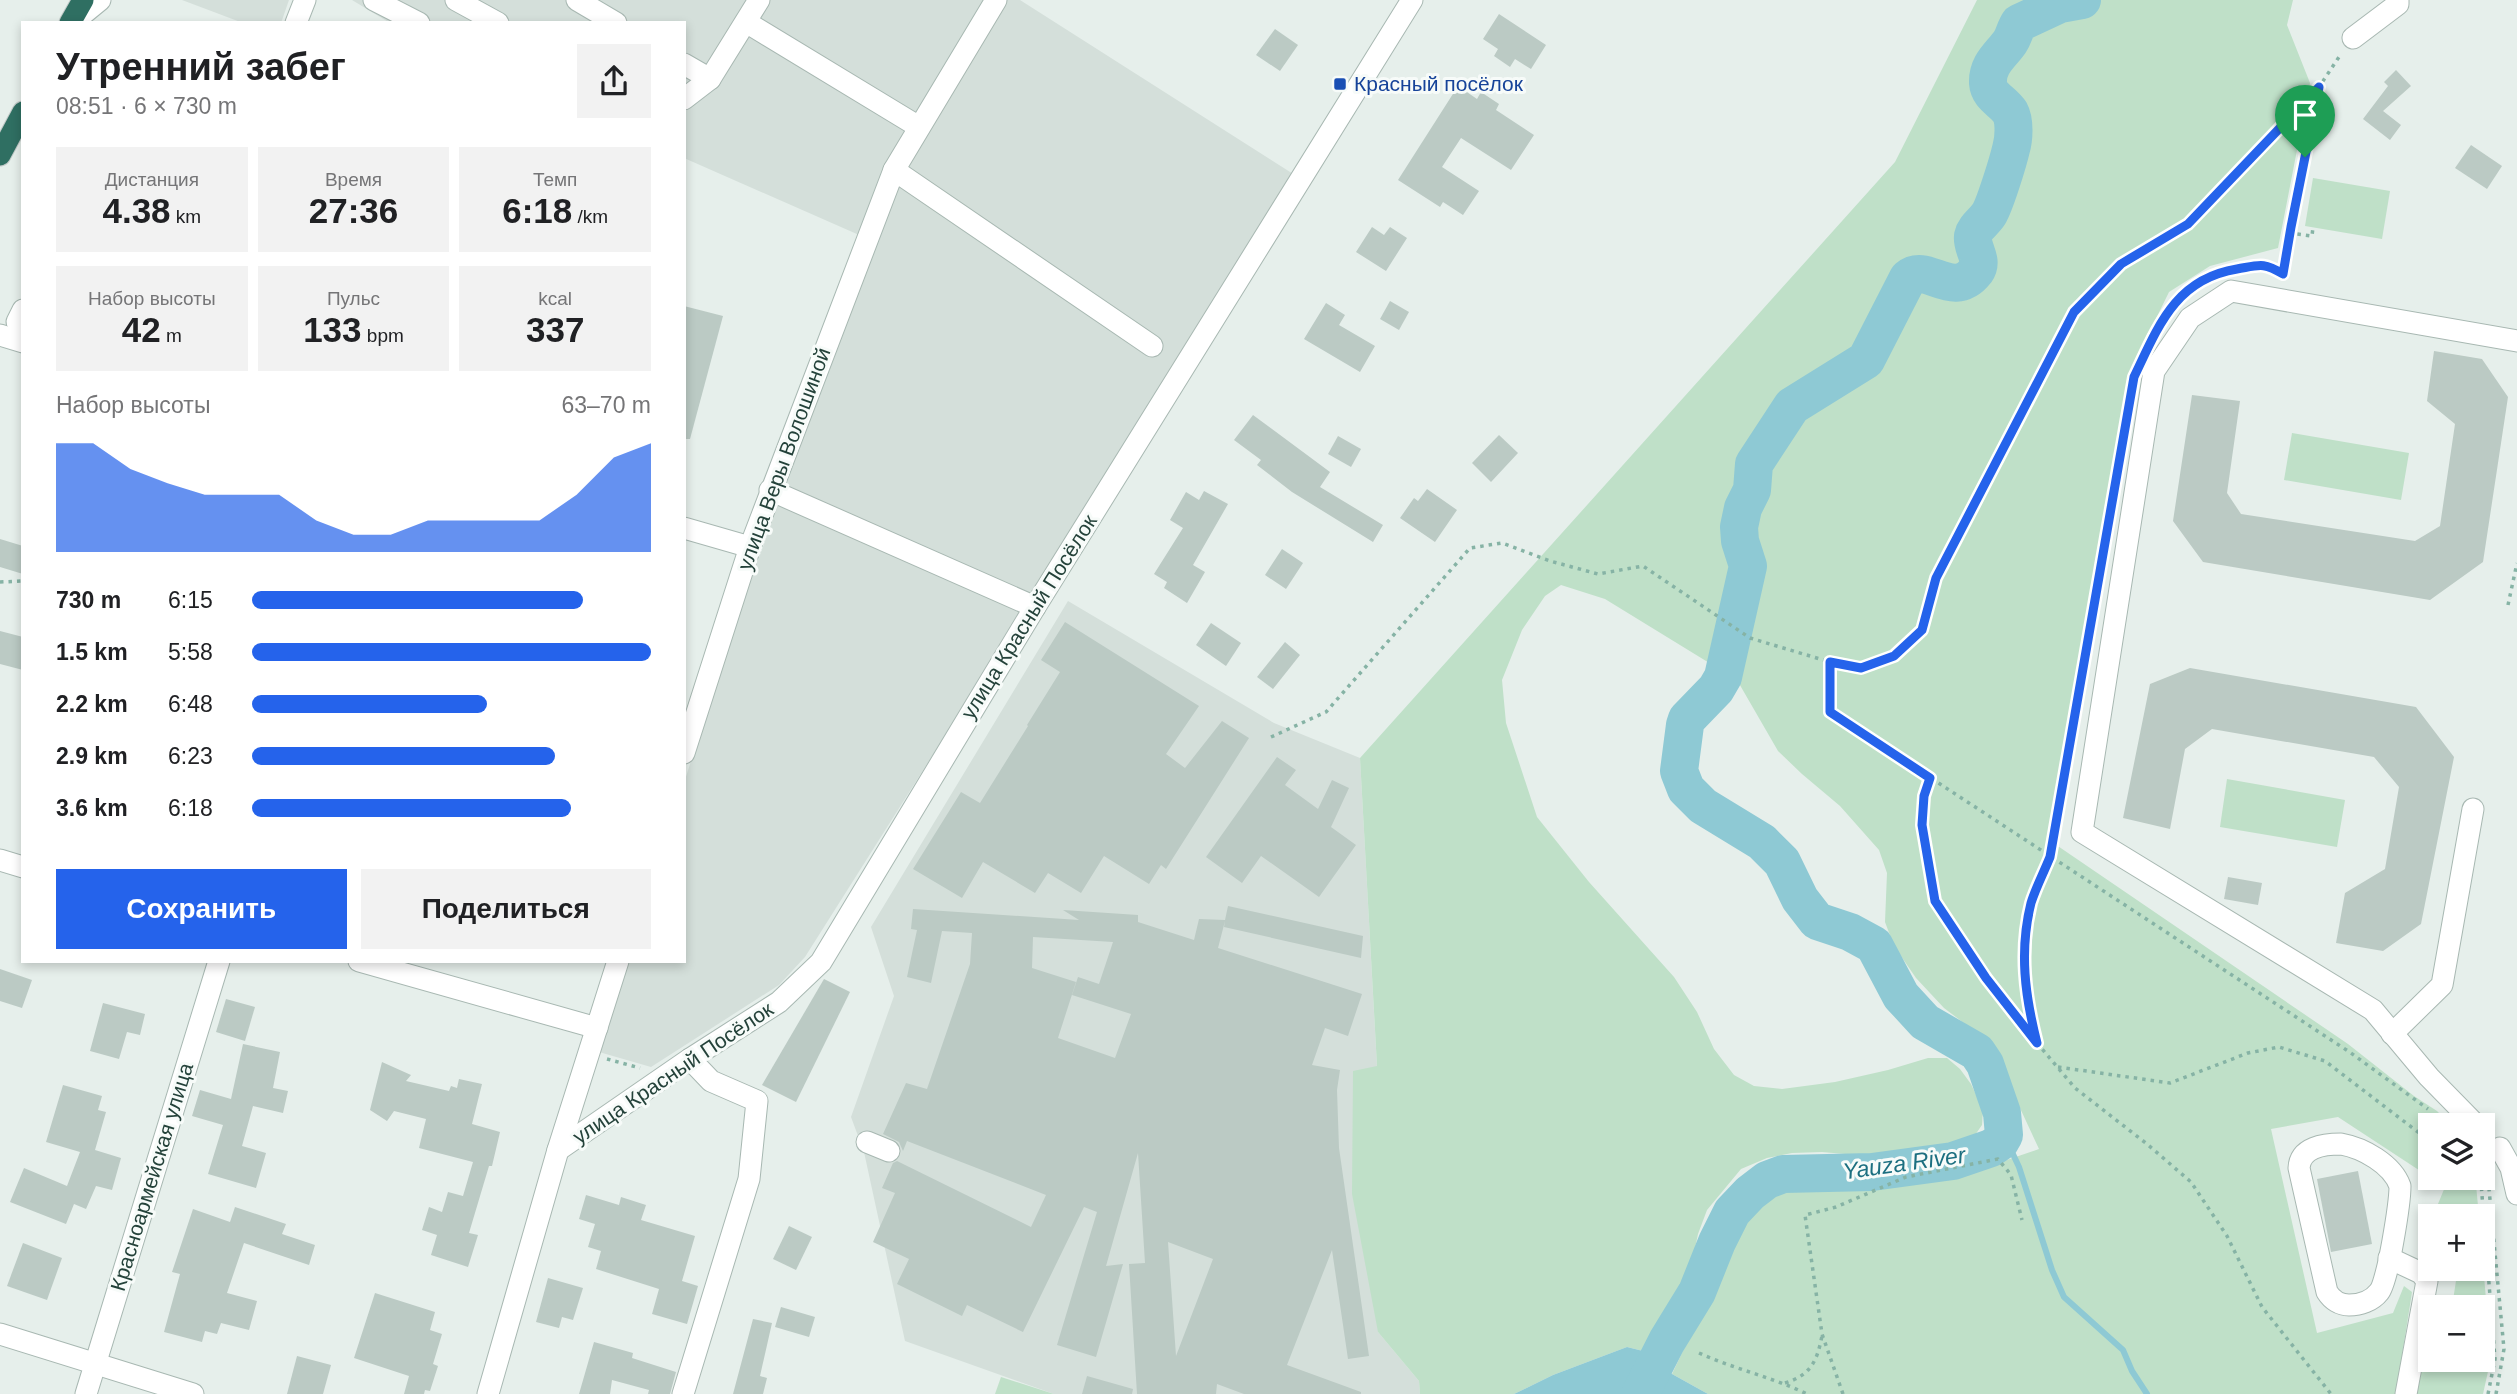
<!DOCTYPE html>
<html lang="ru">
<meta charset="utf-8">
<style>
:root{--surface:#fff;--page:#f2f2f2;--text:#202124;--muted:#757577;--accent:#2563eb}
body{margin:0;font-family:Arial,sans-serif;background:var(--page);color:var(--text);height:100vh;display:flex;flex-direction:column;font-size:26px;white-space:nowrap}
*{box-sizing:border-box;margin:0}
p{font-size:23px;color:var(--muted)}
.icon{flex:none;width:38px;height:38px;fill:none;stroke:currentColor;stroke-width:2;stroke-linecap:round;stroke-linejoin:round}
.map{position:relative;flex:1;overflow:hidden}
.sheet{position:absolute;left:21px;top:21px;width:665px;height:942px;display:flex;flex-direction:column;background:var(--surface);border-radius:0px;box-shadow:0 4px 10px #0003}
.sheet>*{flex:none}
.tools{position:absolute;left:2418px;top:1113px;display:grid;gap:14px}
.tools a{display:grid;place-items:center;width:77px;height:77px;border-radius:0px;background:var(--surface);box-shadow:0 4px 10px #0003;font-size:35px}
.pin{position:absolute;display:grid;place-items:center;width:60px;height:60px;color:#fff;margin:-72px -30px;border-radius:50% 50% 50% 0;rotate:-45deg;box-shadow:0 0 7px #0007}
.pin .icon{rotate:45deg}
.round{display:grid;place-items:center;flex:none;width:74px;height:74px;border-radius:0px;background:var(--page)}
.summary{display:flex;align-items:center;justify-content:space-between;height:119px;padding:0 35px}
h1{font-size:38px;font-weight:800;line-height:52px}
.stats{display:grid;grid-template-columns:repeat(3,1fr);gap:10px;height:119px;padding:7px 35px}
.stats div{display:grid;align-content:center;border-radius:0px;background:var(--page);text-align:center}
.stats b{font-size:35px;font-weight:800}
.stats small{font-size:19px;font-weight:400}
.stats p{font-size:19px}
.chart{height:196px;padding:14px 35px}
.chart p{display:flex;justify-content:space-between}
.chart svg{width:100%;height:126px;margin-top:7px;fill:var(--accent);opacity:.7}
.primary-button{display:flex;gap:14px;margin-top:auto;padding:14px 35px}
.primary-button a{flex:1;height:80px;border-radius:0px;background:var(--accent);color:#fff;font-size:28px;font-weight:800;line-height:80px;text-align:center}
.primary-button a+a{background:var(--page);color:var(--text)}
ul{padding:0 35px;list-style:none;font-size:23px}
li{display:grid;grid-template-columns:112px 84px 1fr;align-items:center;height:52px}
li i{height:18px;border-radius:9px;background:var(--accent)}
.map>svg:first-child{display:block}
.built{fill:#d4dfda}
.green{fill:#bfe0c8}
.water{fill:#8ec9d4}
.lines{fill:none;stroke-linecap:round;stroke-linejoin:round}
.stream{stroke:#8ec9d4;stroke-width:6}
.river{stroke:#8ec9d4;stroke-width:38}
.building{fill:#bbcac4;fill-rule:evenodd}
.minor-casing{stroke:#a8b8b2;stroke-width:23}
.highway-casing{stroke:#c2cac8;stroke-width:23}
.path{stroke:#86b3a5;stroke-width:3.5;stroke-dasharray:3.5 5;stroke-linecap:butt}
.minor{stroke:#fff;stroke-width:21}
.highway{stroke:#2f6f62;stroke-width:21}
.route-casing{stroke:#fff;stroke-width:14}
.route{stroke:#2563eb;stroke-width:9}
.transit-dot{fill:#1a4fb4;stroke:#f7fbf9;stroke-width:2.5}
.labels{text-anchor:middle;stroke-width:6;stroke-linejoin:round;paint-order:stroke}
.transit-label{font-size:21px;fill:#164399;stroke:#f7fbf9;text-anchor:start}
.street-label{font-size:21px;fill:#24423a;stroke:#f7fbf9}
.water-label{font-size:23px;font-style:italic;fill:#1c6f80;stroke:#f7fbf9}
</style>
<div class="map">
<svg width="2517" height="1394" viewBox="0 0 2517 1394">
<rect width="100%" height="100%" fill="#e6efeb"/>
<!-- built -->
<g class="built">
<path d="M182 0H289L281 23H243Z"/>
<path d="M352 0H1020L1298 177 805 957 779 985 651 1067 599 1052 628 961H684V783L735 623 875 242 684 158V23H390Z"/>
<path d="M1068 601 1274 723 1360 758 1377 1067 1378 1332 1419 1381 1420 1394H1054L905 1341 864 1152 851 1117 894 996 871 927Z"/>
</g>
<!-- green -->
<g class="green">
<path d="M1977 0H2293L2287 25 2310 83 2278 248 2210 266 2169 292 2129 374 2049 840 2348 1044 2414 1096 2437 1111 2451 1125H2431V1178L2338 1117 2271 1129 2317 1333 2393 1313 2404 1286 2412 1292 2396 1394H1708L1672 1374 1740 1230 1759 1202 1779 1192 1900 1184 1995 1164 2039 1149 2000 1065 1977 1033 1944 1008 1916 978 1894 946 1885 922 1887 873 1879 850 1840 806 1802 774 1778 751 1737 680 1605 599 1561 585 1545 596 1522 630 1502 680 1506 723 1537 817 1589 882 1674 977 1697 1012 1714 1049 1734 1075 1754 1086 1782 1089 1835 1082 1888 1070 1928 1058H1947L1960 1069 1971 1084 1983 1110 1982 1125 1975 1135 1942 1148 1890 1158 1822 1152 1792 1153 1767 1158 1741 1169 1707 1210 1698 1234 1692 1263 1682 1287 1643 1351 1627 1347 1553 1375 1514 1394H1420L1419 1381 1378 1332 1352 1194 1353 1071 1377 1066 1360 758 1895 162Z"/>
<path d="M2313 178 2390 191 2382 239 2305 226Z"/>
<path d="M2292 433 2409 453 2401 500 2284 480Z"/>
<path d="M2227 779 2345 800 2337 847 2220 827Z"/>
<path d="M2431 1178H2479L2476 1185 2479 1216H2433L2445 1187Z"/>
<path d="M2483 1264 2491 1358 2483 1394H2416L2421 1368 2429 1362 2441 1363 2442 1360H2483V1307H2452L2457 1274 2455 1269H2483Z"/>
<path d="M1001 1377 1054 1394H995Z"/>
</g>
<!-- water -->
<path class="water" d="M1627 1347 1643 1351 1672 1374 1708 1394H1514L1553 1375Z"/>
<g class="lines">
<!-- stream -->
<path class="stream" d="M2004 1135 2019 1167 2052 1270 2064 1297 2123 1350 2132 1371 2147 1394"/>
<!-- river -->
<path class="river" d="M1640 1394 1667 1341 1697 1292 1717 1242 1732 1212 1750 1193 1767 1180 1783 1174 1872 1172 1953 1161 1991 1148 2000 1142 2004 1135 2002 1113 1985 1064 1977 1052 1925 1022 1901 996 1874 945 1850 932 1817 921 1800 899 1782 862 1762 842 1703 806 1686 789 1679 771 1685 725 1687 719 1716 689 1723 677 1748 566 1740 541 1739 527 1743 508 1752 490 1754 464 1792 406 1866 360 1908 278C1927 262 1953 301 1976 271 1984 260 1971 248 1973 236 1975 227 1984 222 1989 214 1995 204 2008 162 2011 149 2014 139 2015 121 2010 112 2003 101 1989 97 1988 83 1987 64 2001 55 2010 42 2014 36 2015 29 2019 23L2060 4 2082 0"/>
</g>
<!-- building -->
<g class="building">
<path d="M1499 14 1546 45 1531 69 1515 59 1510 67 1494 56 1498 49 1483 39Z"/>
<path d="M1275 29 1298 45 1280 71 1256 55Z"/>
<path d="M2396 70 2411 86 2383 111 2401 125 2390 140 2363 119 2388 86 2384 82Z"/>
<path d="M1458 86 1477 99 1481 92 1499 104 1496 110 1534 135 1511 170 1461 138 1442 167 1479 191 1463 215 1443 202 1440 207 1398 180Z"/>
<path d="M2471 145 2502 166 2487 189 2455 168Z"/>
<path d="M1372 227 1384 235 1390 227 1407 238 1386 271 1356 252Z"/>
<path d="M1390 301 1409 312 1399 330 1380 319Z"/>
<path d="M1326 303 1345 315 1339 325 1375 346 1360 372 1304 339Z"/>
<path d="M684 306 723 316 690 439H684Z"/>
<path d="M2434 351 2482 359 2508 397 2483 562 2430 600 2203 562 2173 521 2192 395 2240 401 2227 493 2241 514 2415 541 2440 526 2455 424 2427 401Z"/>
<path d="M1253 415 1330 472 1320 487 1383 525 1373 542 1292 492 1257 465 1261 460 1234 440Z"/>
<path d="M1499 435 1518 453 1491 482 1472 463Z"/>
<path d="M1338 436 1361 449 1351 467 1328 454Z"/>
<path d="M1427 489 1457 510 1435 542 1400 518 1414 498 1418 501Z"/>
<path d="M1204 491 1228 504 1193 565 1205 572 1187 603 1164 588 1167 582 1154 574 1183 528 1170 520 1186 492 1199 500Z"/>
<path d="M0 539 23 546V574L0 567Z"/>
<path d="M1282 549 1303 563 1286 589 1265 575Z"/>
<path d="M1065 622 1199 706 1166 754 1185 768 1222 721 1249 738 1166 869 1161 865 1149 884 1104 856 1081 893 1048 873 1035 893 983 862 962 898 913 869 961 792 980 803 1028 726 1027 725 1060 672 1041 660Z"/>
<path d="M1211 623 1241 643 1226 666 1196 645Z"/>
<path d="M0 631 23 637V670L0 664Z"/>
<path d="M1285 642 1300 655 1273 689 1257 677Z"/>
<path d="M2190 668 2416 707 2454 757 2421 924 2383 951 2336 943 2345 893 2385 869 2399 787 2374 757 2212 729 2185 749 2170 829 2123 818 2150 684Z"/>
<path d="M1277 757 1296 770 1285 785 1318 809 1332 780 1349 788 1331 827 1356 845 1319 897 1261 856 1242 883 1206 857Z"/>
<path d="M2228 877 2262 883 2258 905 2224 899Z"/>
<path d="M1228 906 1363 936 1361 958 1224 927 1225 921 1218 948 1362 994 1348 1036 1325 1028 1312 1065 1340 1070 1337 1090 1339 1148 1369 1356 1348 1359 1332 1250 1287 1365 1361 1392V1394H1244L1217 1384 1216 1394H1137L1129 1264 1145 1263 1138 1153 1106 1266 1123 1264 1096 1357 1057 1345 1097 1212 1084 1207 1023 1332 967 1305 962 1316 897 1284 909 1259 873 1242 895 1193 882 1188 893 1163 897 1161 1031 1227 1046 1195 907 1141 903 1151 899 1142 883 1134 906 1083 927 1089 970 964 972 933 942 931 931 983 907 977 917 930 911 929 913 909 1079 920 1063 910 1138 915V922L1194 940 1199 919 1225 920ZM1033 937 1113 942 1099 984 1078 977 1072 995 1131 1014 1115 1058 1058 1038 1076 982 1032 968ZM1168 1242 1213 1259 1176 1356Z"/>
<path d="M0 969 32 980 22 1008 0 1001Z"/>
<path d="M824 979 850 992 796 1102 762 1085Z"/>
<path d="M226 999 255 1007 245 1041 216 1032Z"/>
<path d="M103 1003 145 1014 140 1035 127 1032 119 1059 90 1051Z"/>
<path d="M243 1044 280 1052 273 1088 288 1091 283 1113 253 1106 242 1146 266 1153 256 1188 208 1174 223 1125 192 1116 200 1090 231 1099Z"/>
<path d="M382 1062 411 1075 406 1081 449 1091 451 1086 457 1088 459 1079 482 1084 472 1124 500 1132 492 1166H489L469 1233 478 1235 468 1267 431 1255 437 1235 422 1230 429 1207 442 1212 448 1192 463 1196 473 1162 419 1148 426 1119 394 1111 387 1121 370 1110Z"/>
<path d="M63 1085 102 1096 98 1110 106 1112 95 1150 121 1158 112 1190 96 1186 86 1209 74 1204 66 1224 10 1202 24 1168 67 1186 80 1152 46 1142Z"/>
<path d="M2358 1171 2372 1244 2331 1252 2317 1179Z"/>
<path d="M586 1195 619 1205 621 1197 646 1205 641 1220 695 1236 682 1281 698 1286 687 1324 652 1314 659 1289 596 1269 601 1251 588 1247 595 1224 579 1219Z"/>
<path d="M235 1207 286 1224 282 1234 315 1245 309 1265 244 1243 227 1293 257 1301 249 1330 221 1323 217 1334 205 1331 202 1342 164 1332 180 1274 172 1272 193 1209 230 1222Z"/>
<path d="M789 1226 812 1237 796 1270 773 1259Z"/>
<path d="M23 1243 62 1258 47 1300 7 1286Z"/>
<path d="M548 1278 583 1288 573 1320 562 1317 559 1328 536 1322Z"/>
<path d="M375 1293 435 1312 430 1330 442 1334 433 1364 438 1366 430 1391 425 1390 424 1394H404L409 1376 354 1358Z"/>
<path d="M781 1307 815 1317 809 1337 775 1327Z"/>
<path d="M753 1319 772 1323 760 1376 767 1378 763 1394H733Z"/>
<path d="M594 1342 633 1353 632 1358 676 1372 670 1394H648L649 1390 612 1380 610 1394H579Z"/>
<path d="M297 1356 331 1365 323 1394H287Z"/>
<path d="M1087 1376 1133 1389 1132 1394H1082Z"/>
</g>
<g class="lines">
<!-- minor casing -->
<g class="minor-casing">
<g id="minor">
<path d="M374 0 419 23"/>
<path d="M456 0 498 23"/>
<path d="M577 0 616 23"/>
<path d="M746 22 919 127"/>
<path d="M72 23 100 0"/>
<path d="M296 23 305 0"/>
<path d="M2353 38 2398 4V0"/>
<path d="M684 64 710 79"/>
<path d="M684 99 710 79 759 0"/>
<path d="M894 170 1152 346"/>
<path d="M23 310 17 322 23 324"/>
<path d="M0 335 23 342"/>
<path d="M770 490 1035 607"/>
<path d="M684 528 750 547"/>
<path d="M684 753 750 547 894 170 996 0"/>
<path d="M0 860 23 867"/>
<path d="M359 961 597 1028"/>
<path d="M2392 1034 2442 985 2473 809"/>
<path d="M2476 1125 2429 1077 2373 1010 2082 832 2154 371 2190 318 2231 291 2517 341"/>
<path d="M867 1142 889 1151"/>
<path d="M2341 1144C2363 1148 2392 1164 2400 1186 2400 1202 2388 1282 2379 1292 2372 1301 2360 1305 2349 1305 2340 1305 2332 1300 2327 1292L2299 1168C2300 1147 2324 1144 2341 1144Z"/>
<path d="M2500 1148 2511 1168 2517 1194"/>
<path d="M558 1150 690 1059 779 1002 821 962 1035 607 1412 0"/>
<path d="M2389 1258 2421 1273 2427 1281 2406 1394"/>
<path d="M0 1334 193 1394"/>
<path d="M86 1394 219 961"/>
<path d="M488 1394 558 1150 618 961"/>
<path d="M683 1394 749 1179 757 1101 711 1081 690 1059"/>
</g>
</g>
<!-- highway casing -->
<g class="highway-casing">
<g id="highway">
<path d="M70 23 83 0"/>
<path d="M0 155 23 112"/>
</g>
</g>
<!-- path -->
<g class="path">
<path d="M2289 233 2312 236 2313 227"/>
<path d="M2237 269 2267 264 2283 274 2291 227 2319 87 2341 54"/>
<path d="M2182 296 2192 285 2216 274"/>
<path d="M0 582 23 581"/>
<path d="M2508 605 2517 563"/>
<path d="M2092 619 2050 857 2032 901 2023 949 2026 1002 2037 1043 2075 1088 2147 1144 2191 1182 2227 1236 2262 1307 2331 1394"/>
<path d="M1830 662 1861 668 1894 656 1922 630 1936 578 2074 312 2121 264 2188 224 2319 88"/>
<path d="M1271 737 1326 712 1470 548 1502 543 1550 561 1598 574 1643 566 1750 638 1830 662V712L2351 1053 2428 1109"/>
<path d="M1930 779 1924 796 1922 826 1935 901 1986 978 2036 1042"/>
<path d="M607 1059 640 1068"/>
<path d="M2058 1067 2170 1083 2248 1053 2279 1047 2325 1061 2431 1142"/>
<path d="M2483 1172 2489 1189 2504 1349 2496 1394"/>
<path d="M1699 1353C1734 1369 1772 1377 1807 1394"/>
<path d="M1785 1383C1811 1375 1817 1361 1822 1336"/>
<path d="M1843 1394 1822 1334 1805 1215 1836 1207 1906 1177 1998 1159 2011 1175 2022 1220"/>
<path d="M2488 1394 2495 1359 2481 1183 2494 1182"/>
</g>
<!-- minor -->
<use href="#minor" class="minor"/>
<!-- highway -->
<use href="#highway" class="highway"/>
</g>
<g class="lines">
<!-- route casing -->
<g class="route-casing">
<path id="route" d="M2319 87 2291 227 2283 274C2263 262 2260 265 2237 269 2175 279 2158 327 2134 377L2050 857C2044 872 2036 887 2031 903 2019 951 2025 996 2037 1043L1986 978 1935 901 1922 825 1924 796 1930 778 1830 712V662L1861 668 1894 656 1922 630 1936 578 2074 312 2121 264 2188 224Z"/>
</g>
<!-- route -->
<use href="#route" class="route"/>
</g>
<!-- markers -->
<rect class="transit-dot" x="1333" y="77" width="14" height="14" rx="3.5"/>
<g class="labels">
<!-- transit labels -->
<g class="transit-label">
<text x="1354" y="91">Красный посёлок</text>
</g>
<!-- street labels -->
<g class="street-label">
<text transform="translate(784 459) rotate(-70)" y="7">улица Веры Волошиной</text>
<text transform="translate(1029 617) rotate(-58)" y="7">улица Красный Посёлок</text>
<text transform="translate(673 1073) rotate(-34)" y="7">улица Красный Посёлок</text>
<text transform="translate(152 1177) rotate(-73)" y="7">Красноармейская улица</text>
</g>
<!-- water labels -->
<g class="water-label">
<text transform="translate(1904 1163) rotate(-8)" y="8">Yauza River</text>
</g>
</g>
</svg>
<div class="tools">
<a><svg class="icon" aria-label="layers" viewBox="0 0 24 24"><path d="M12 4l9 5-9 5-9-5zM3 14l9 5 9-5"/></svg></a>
<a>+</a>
<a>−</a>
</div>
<div class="pin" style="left:2305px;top:157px;background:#1e9e55"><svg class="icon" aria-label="arrive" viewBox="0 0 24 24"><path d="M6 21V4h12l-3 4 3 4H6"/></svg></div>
<section class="sheet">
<div class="summary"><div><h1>Утренний забег</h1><p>08:51 · 6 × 730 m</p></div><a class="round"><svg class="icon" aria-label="share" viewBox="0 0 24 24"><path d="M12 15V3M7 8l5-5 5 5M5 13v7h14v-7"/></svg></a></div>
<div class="stats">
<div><p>Дистанция</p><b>4.38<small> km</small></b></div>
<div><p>Время</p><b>27:36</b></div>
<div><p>Темп</p><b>6:18<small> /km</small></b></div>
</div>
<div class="stats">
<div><p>Набор высоты</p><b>42<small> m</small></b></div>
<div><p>Пульс</p><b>133<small> bpm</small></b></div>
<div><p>kcal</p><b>337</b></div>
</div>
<div class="chart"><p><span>Набор высоты</span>63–70 m</p>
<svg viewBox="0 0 160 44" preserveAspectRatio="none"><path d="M0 44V6L10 6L20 15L30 20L40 24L50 24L60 24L70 33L80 38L90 38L100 33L110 33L120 33L130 33L140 24L150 11L160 6V44z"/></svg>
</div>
<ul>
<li><b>730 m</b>6:15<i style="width:83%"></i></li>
<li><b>1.5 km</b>5:58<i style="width:100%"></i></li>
<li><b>2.2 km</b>6:48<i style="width:59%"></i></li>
<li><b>2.9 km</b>6:23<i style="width:76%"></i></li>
<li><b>3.6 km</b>6:18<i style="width:80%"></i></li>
</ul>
<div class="primary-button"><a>Сохранить</a><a>Поделиться</a></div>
</section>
</div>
